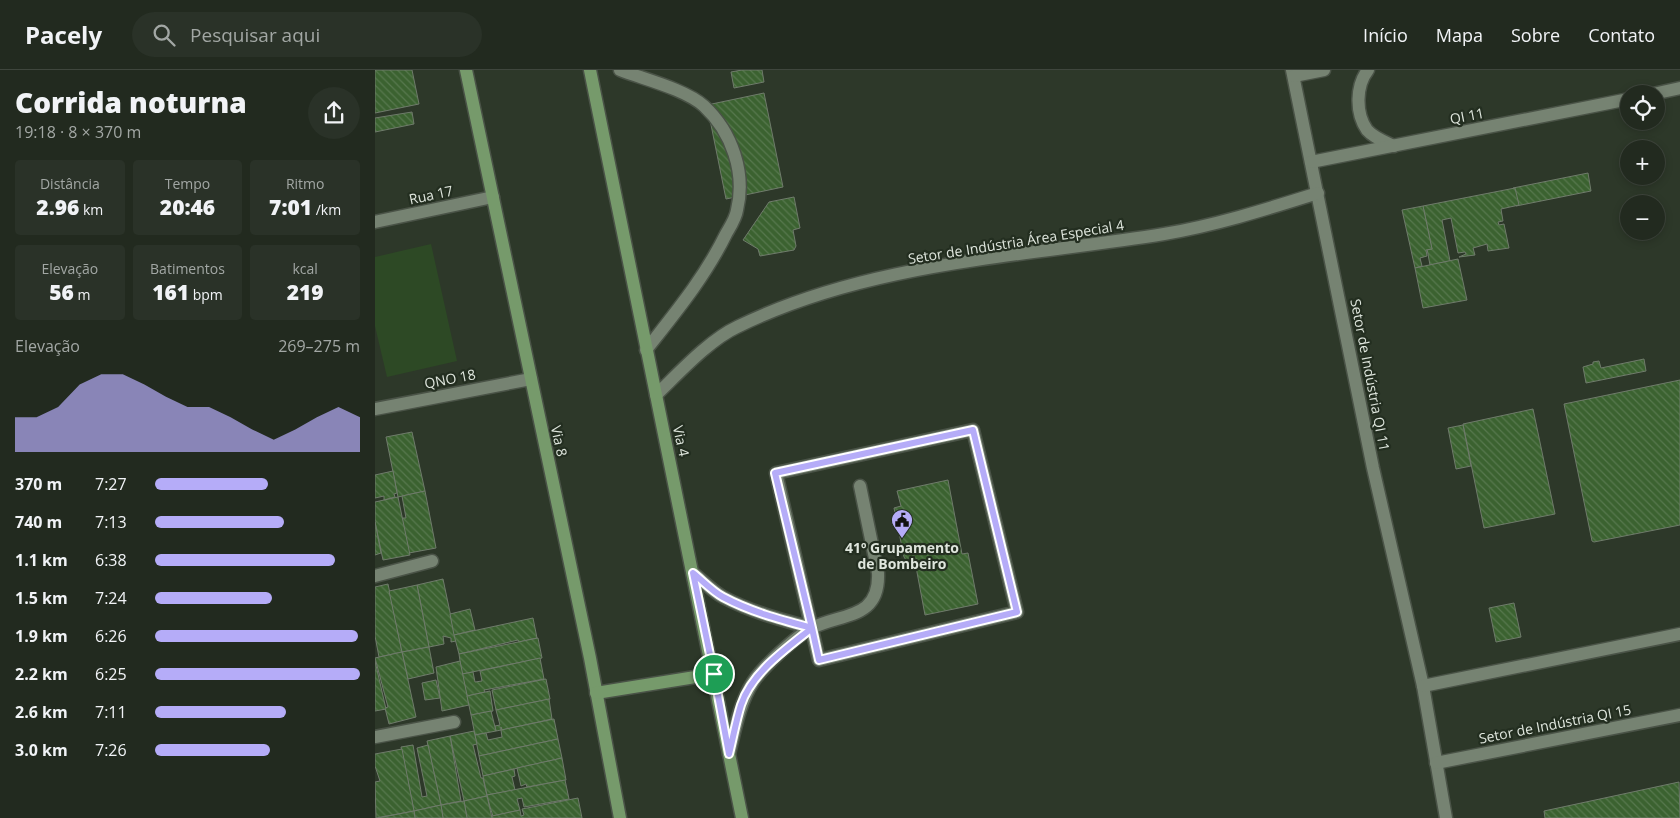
<!DOCTYPE html>
<html lang="pt">
<meta charset="utf-8">
<style>
:root{--surface:#222a1f;--page:#2a3228;--text:#f1f3f6;--muted:#a2a7a4;--line:#3f463d;--accent:#b5acf8}
body{margin:0;font-family:"Open Sans",sans-serif;background:var(--page);color:var(--text);height:100vh;display:flex;flex-direction:column;font-size:19px;white-space:nowrap}
*{box-sizing:border-box;margin:0}
p{font-size:16px;color:var(--muted)}
.icon{flex:none;width:28px;height:28px;fill:none;stroke:currentColor;stroke-width:2;stroke-linecap:round;stroke-linejoin:round}
.map{position:relative;flex:1;overflow:hidden}
.sheet{display:flex;flex-direction:column;background:var(--surface);width:375px}
.sheet>*{flex:none}
.controls{position:absolute;left:1245px;top:15px;display:grid;gap:10px}
.controls a{display:grid;place-items:center;width:45px;height:45px;border-radius:50%;background:var(--surface);box-shadow:0 2px 8px #0003,0 0 0 1px var(--line);font-size:25px}
.pin{position:absolute;display:grid;place-items:center;width:42px;height:42px;color:#fff;margin:-21px;border:2px solid #fff;border-radius:50%;box-shadow:0 1px 5px #0007}
.round{display:grid;place-items:center;flex:none;width:52px;height:52px;border-radius:26px;background:var(--page)}
.summary{display:flex;align-items:center;justify-content:space-between;height:85px;padding:0 15px}
h1{font-size:28px;font-weight:800;line-height:38px}
.stats{display:grid;grid-template-columns:repeat(3,1fr);gap:8px;height:85px;padding:5px 15px}
.stats div{display:grid;align-content:center;border-radius:5px;background:var(--page);text-align:center}
.stats b{font-size:21px;font-weight:800}
.stats small{font-size:14px;font-weight:400}
.stats p{font-size:14px}
.chart{height:140px;padding:10px 15px}
.chart p{display:flex;justify-content:space-between}
.chart svg{width:100%;height:90px;margin-top:5px;fill:var(--accent);opacity:.7}
ul{padding:0 15px;list-style:none;font-size:16px}
li{display:grid;grid-template-columns:80px 60px 1fr;align-items:center;height:38px}
li i{height:12px;border-radius:6px;background:var(--accent)}
header{display:flex;align-items:center;gap:30px;box-sizing:border-box;height:70px;padding:0 25px;background:var(--surface);border-bottom:1px solid var(--line)}
header strong{font-size:24px}
nav{display:flex;gap:28px;margin-inline-start:auto;font-size:18px}
.search{width:350px;height:45px;background:var(--page);display:flex;align-items:center;gap:12px;box-sizing:border-box;padding:0 18px;border-radius:28px;color:var(--muted);font-size:19px}
main{display:flex;flex:1;min-height:0}
.map>svg:first-child{display:block}
.pitch{fill:#2d4925}
.building{fill:url(#building-back-hatch);stroke:#6f7b6b}
.lines{fill:none;stroke-linecap:round;stroke-linejoin:round}
.minor-casing{stroke:#4a5347;stroke-width:15}
.major-casing{stroke:#4a5347;stroke-width:15}
.minor{stroke:#768372;stroke-width:12}
.major{stroke:#769a6b;stroke-width:12}
.route-casing{stroke:#fff;stroke-width:10}
.route{stroke:#b5acf8;stroke-width:6}
.labels{text-anchor:middle;stroke-width:4.5;stroke-linejoin:round;paint-order:stroke}
.street-label{font-size:14px;fill:#dfe6dd;stroke:#232e20}
.poi-label{font-size:14px;font-weight:bold;fill:#dfe6dd;stroke:#232e20}
</style>
<header>
<strong>Pacely</strong>
<div class="search"><svg class="icon" aria-label="search" viewBox="0 0 24 24"><circle cx="10" cy="10" r="6"/><path d="M15 15l6 6"/></svg>Pesquisar aqui</div>
<nav><a>Início</a><a>Mapa</a><a>Sobre</a><a>Contato</a></nav>
</header>
<main>
<section class="sheet">
<div class="summary"><div><h1>Corrida noturna</h1><p>19:18 · 8 × 370 m</p></div><a class="round"><svg class="icon" aria-label="share" viewBox="0 0 24 24"><path d="M12 15V3M7 8l5-5 5 5M5 13v7h14v-7"/></svg></a></div>
<div class="stats">
<div><p>Distância</p><b>2.96<small> km</small></b></div>
<div><p>Tempo</p><b>20:46</b></div>
<div><p>Ritmo</p><b>7:01<small> /km</small></b></div>
</div>
<div class="stats">
<div><p>Elevação</p><b>56<small> m</small></b></div>
<div><p>Batimentos</p><b>161<small> bpm</small></b></div>
<div><p>kcal</p><b>219</b></div>
</div>
<div class="chart"><p><span>Elevação</span>269–275 m</p>
<svg viewBox="0 0 160 44" preserveAspectRatio="none"><path d="M0 44V27L10 27L20 22L30 11L40 6L50 6L60 11L70 17L80 22L90 22L100 27L110 33L120 38L130 33L140 27L150 22L160 27V44z"/></svg>
</div>
<ul>
<li><b>370 m</b>7:27<i style="width:55%"></i></li>
<li><b>740 m</b>7:13<i style="width:63%"></i></li>
<li><b>1.1 km</b>6:38<i style="width:88%"></i></li>
<li><b>1.5 km</b>7:24<i style="width:57%"></i></li>
<li><b>1.9 km</b>6:26<i style="width:99%"></i></li>
<li><b>2.2 km</b>6:25<i style="width:100%"></i></li>
<li><b>2.6 km</b>7:11<i style="width:64%"></i></li>
<li><b>3.0 km</b>7:26<i style="width:56%"></i></li>
</ul>
</section>
<div class="map">
<svg width="1305" height="748" viewBox="0 0 1305 748">
<defs>
<pattern id="building-back-hatch" width="6" height="6" patternUnits="userSpaceOnUse" patternTransform="scale(1.25)"><rect width="6" height="6" fill="#3b6230"/><path d="M-1 5l2 2M0 0l6 6M5-1l2 2" fill="none" stroke="#57784e"/></pattern>
</defs>
<rect width="100%" height="100%" fill="#2d3829"/>
<!-- pitch -->
<path class="pitch" d="M56 174 82 291 12 307 0 256V187Z"/>
<!-- building -->
<g class="building">
<path d="M0 0H37L44 34 0 43Z"/>
<path d="M367 0H387L389 12 359 18 356 2Z"/>
<path d="M389 23 408 117 351 129 332 35Z"/>
<path d="M37 42 39 54 0 62V48Z"/>
<path d="M1213 103 1216 121 1141 136 1138 118Z"/>
<path d="M1140 118 1144 135 1126 139 1128 151 1123 152 1124 155 1129 154 1134 178 1113 181 1112 174 1098 178 1100 185 1084 187 1091 184 1090 182 1083 183 1076 148 1067 150 1075 191 1055 195 1052 179H1057L1048 136Z"/>
<path d="M419 127 425 158 418 160 421 176 419 180 385 186 383 179 368 170 394 132Z"/>
<path d="M1048 136 1057 179 1051 180 1052 186 1045 188 1047 196 1040 198 1027 140Z"/>
<path d="M1083 189 1092 230 1048 238 1040 198Z"/>
<path d="M1269 289 1271 301 1211 313 1208 297 1218 294V292L1224 291 1226 298Z"/>
<path d="M1305 310V455L1219 472 1217 471 1189 334Z"/>
<path d="M1158 339 1180 444 1109 458 1088 354Z"/>
<path d="M1088 355 1096 396 1081 399 1073 358Z"/>
<path d="M37 362 50 421 23 427 11 367Z"/>
<path d="M18 401 22 423 19 424 20 427 9 430V426L0 428V405Z"/>
<path d="M573 410 587 484 593 483 603 534 550 545 541 497 533 493 529 487 519 438 526 436 522 421Z"/>
<path d="M50 421 61 478 34 483 27 448H31L27 426Z"/>
<path d="M23 427 35 485 8 490 0 452V432Z"/>
<path d="M0 452 6 483 0 485Z"/>
<path d="M68 509 81 571 76 572V568L68 566 69 574 54 577 42 515Z"/>
<path d="M13 514 27 582 4 587 0 566V517Z"/>
<path d="M42 515 54 577 27 582 14 521Z"/>
<path d="M1139 533 1146 567 1121 572 1114 538Z"/>
<path d="M95 539 100 560 79 565 75 544Z"/>
<path d="M158 548 162 568 144 572 143 570 84 584 79 565Z"/>
<path d="M163 568 167 588 87 604 84 584Z"/>
<path d="M54 577 59 603 33 609 27 582Z"/>
<path d="M27 582 41 647 14 654 10 638 13 637 0 588Z"/>
<path d="M165 588 169 609 109 620 110 622 92 626 87 604 98 602 100 612 107 611 105 601Z"/>
<path d="M0 591 11 639 0 641Z"/>
<path d="M85 591 94 635 67 641 61 597Z"/>
<path d="M171 609 175 629 121 640 117 620Z"/>
<path d="M61 610 65 628 50 630 47 613Z"/>
<path d="M115 621 118 641 96 645 92 626Z"/>
<path d="M174 629 177 649 127 660 126 657V660L121 661 120 656 125 655 121 640Z"/>
<path d="M116 641 121 661 100 665 96 645Z"/>
<path d="M179 649 183 669 104 686 100 665 111 663 113 670 127 667 126 660Z"/>
<path d="M99 661 102 674 98 675 106 708H108L112 726 89 731 75 666Z"/>
<path d="M75 666 86 731 66 735 52 671Z"/>
<path d="M183 669 187 688 108 706 104 686Z"/>
<path d="M38 675 47 727 52 726 42 678 53 675 66 735 39 741 26 677Z"/>
<path d="M27 679 39 741 1 748 0 712 5 711 0 696V684Z"/>
<path d="M187 688 191 710 152 717 151 714 146 716 142 698Z"/>
<path d="M139 699 140 706 137 707 140 720 112 725 108 706Z"/>
<path d="M190 710 194 729 149 737 147 728 142 729 145 740 118 746 115 737 112 725Z"/>
<path d="M1304 712 1305 748H1170L1169 741Z"/>
<path d="M112 726 117 748H92L89 731Z"/>
<path d="M203 728 207 748H117V746L145 740 146 746 149 745 147 739Z"/>
<path d="M89 731 92 748H68L66 735Z"/>
<path d="M66 735 68 748H40L39 741Z"/>
<path d="M39 741 40 748H3Z"/>
</g>
<g class="lines">
<!-- minor casing -->
<g class="minor-casing">
<g id="minor">
<path d="M245 0C268 9 310 19 329 36 357 62 371 103 362 140 361 148 355 157 351 164 330 207 300 243 271 280"/>
<path d="M917 0 998 398 1048 616 1071 748"/>
<path d="M993 0C981 15 980 43 992 60 999 68 1010 72 1019 76"/>
<path d="M919 6 949 0"/>
<path d="M1278 24 1305 18"/>
<path d="M936 92 1254 29"/>
<path d="M0 152 118 127"/>
<path d="M281 325C303 304 334 270 362 257 494 192 646 187 789 164 842 155 892 139 943 123"/>
<path d="M0 339 156 309"/>
<path d="M598 360 642 542 444 590 401 403Z"/>
<path d="M318 503C328 511 337 521 348 527 376 542 407 550 437 558"/>
<path d="M0 506 57 491"/>
<path d="M1048 616 1305 564"/>
<path d="M0 667 79 652"/>
<path d="M354 684C360 660 364 634 378 612 388 597 421 566 437 558 466 543 505 550 503 503L485 416"/>
<path d="M1061 693 1305 645"/>
</g>
</g>
<!-- major casing -->
<g class="major-casing">
<g id="major">
<path d="M91 0 215 588 245 748"/>
<path d="M215 0 367 748"/>
<path d="M221 623 339 604"/>
</g>
</g>
<!-- minor -->
<use href="#minor" class="minor"/>
<!-- major -->
<use href="#major" class="major"/>
</g>
<g class="lines">
<!-- route casing -->
<g class="route-casing">
<path id="route" d="M339 604 318 503C328 511 337 521 348 527 376 542 407 550 437 558L400 403 598 360 642 542 444 590 437 558C411 579 377 602 366 635 361 651 358 668 354 684L339 604"/>
</g>
<!-- route -->
<use href="#route" class="route"/>
</g>
<!-- icons -->
<defs>
<g id="civic-pin" transform="scale(1.125)"><path d="M0 17L-7.5 6A9.5 9.5 0 1 1 7.5 6Z" fill="#b5acf8" stroke="#232e20"/><path d="M-.6-6.5H3V-4.5H.6V-3L4-1V1h2V6H-6V1h2V-1L-.6-3ZM-1.2 2.5V6h2.4V2.5Z" fill="#111"/></g>
</defs>
<g fill-rule="evenodd">
<use href="#civic-pin" x="527" y="450"/>
</g>
<g class="labels">
<!-- street labels -->
<g class="street-label">
<text transform="translate(1092 46) rotate(-11)" y="5">QI 11</text>
<text transform="translate(56 125) rotate(-12)" y="5">Rua 17</text>
<text transform="translate(641 172) rotate(-9)" y="5">Setor de Indústria Área Especial 4</text>
<text transform="translate(995 305) rotate(79)" y="5">Setor de Indústria QI 11</text>
<text transform="translate(75 309) rotate(-11)" y="5">QNO 18</text>
<text transform="translate(184 371) rotate(78)" y="5">Via 8</text>
<text transform="translate(306 371) rotate(78)" y="5">Via 4</text>
<text transform="translate(1180 654) rotate(-11)" y="5">Setor de Indústria QI 15</text>
</g>
<!-- poi labels -->
<g class="poi-label">
<text x="527" y="483">41º Grupamento<tspan x="527" dy="16">de Bombeiro</tspan></text>
</g>
</g>
</svg>
<div class="controls">
<a><svg class="icon" aria-label="locate" viewBox="0 0 24 24"><circle cx="12" cy="12" r="6"/><path d="M12 2v4M12 18v4M2 12h4M18 12h4"/></svg></a>
<a>+</a>
<a>−</a>
</div>
<div class="pin" style="left:339px;top:604px;background:#1e9e55"><svg class="icon" aria-label="arrive" viewBox="0 0 24 24"><path d="M6 21V4h12l-3 4 3 4H6"/></svg></div>
</div>
</main>
